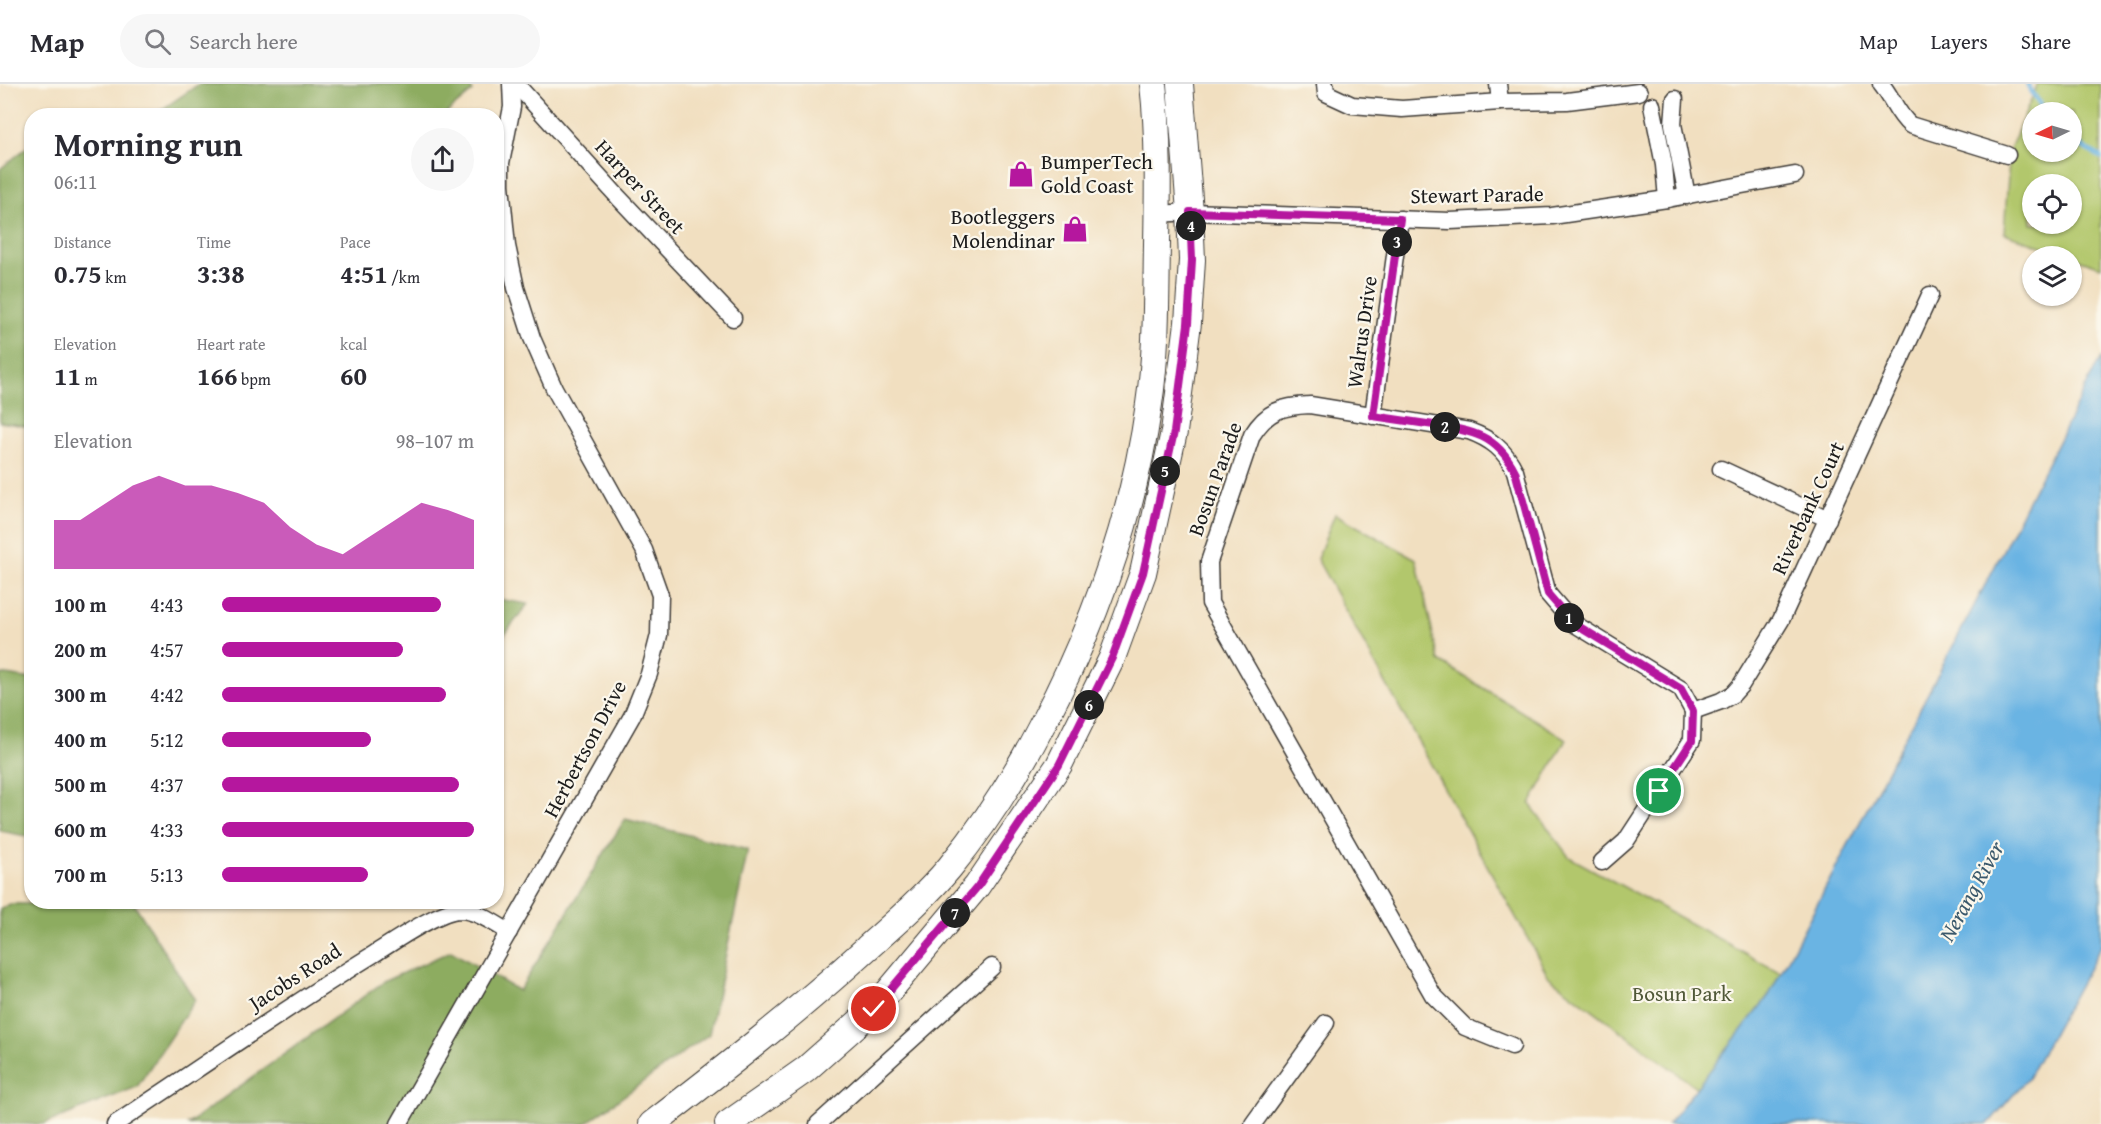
<!DOCTYPE html>
<meta charset="utf-8">
<style>
:root{--surface:#fff;--page:#f7f7f7;--text:#2b2b33;--muted:#7c7c81;--line:#e1e1e2;--accent:#b5179e}
body{margin:0;font-family:"Gentium Book Plus",serif;background:var(--page);color:var(--text);height:100vh;display:flex;flex-direction:column;font-size:22px;white-space:nowrap}
*{box-sizing:border-box;margin:0}
p{font-size:20px;color:var(--muted)}
.icon{flex:none;width:33px;height:33px;fill:none;stroke:currentColor;stroke-width:2;stroke-linecap:round;stroke-linejoin:round}
.map{position:relative;flex:1;overflow:hidden}
.sheet{position:absolute;left:24px;top:24px;width:480px;height:801px;display:flex;flex-direction:column;background:var(--surface);border-radius:24px;box-shadow:0 2px 4px #0004}
.sheet>*{flex:none}
.needle{width:39px;rotate:265deg}
.tools{position:absolute;left:2022px;top:18px;display:grid;gap:12px}
.tools a{display:grid;place-items:center;width:60px;height:60px;border-radius:50%;background:var(--surface);box-shadow:0 2px 4px #0004;font-size:30px}
.pin{position:absolute;display:grid;place-items:center;width:51px;height:51px;color:#fff;margin:-26px;border:3px solid #fff;border-radius:50%;box-shadow:0 2px 6px #0007}
.km{position:absolute;width:30px;height:30px;margin:-15px;border-radius:50%;background:#222;color:#fff;font-size:16px;line-height:30px;text-align:center}
.round{display:grid;place-items:center;flex:none;width:63px;height:63px;border-radius:32px;background:var(--page)}
.overview{display:flex;align-items:center;justify-content:space-between;height:102px;padding:0 30px}
h1{font-size:33px;font-weight:600;line-height:45px}
.figures{display:grid;grid-template-columns:repeat(3,1fr);gap:9px;height:102px;padding:6px 30px}
.figures div{display:grid;align-content:center}
.figures b{font-size:26px;font-weight:600}
.figures small{font-size:16px;font-weight:400}
.figures p{font-size:16px}
.chart{height:168px;padding:12px 30px}
.chart p{display:flex;justify-content:space-between}
.chart svg{width:100%;height:108px;margin-top:6px;fill:var(--accent);opacity:.7}
ul{padding:0 30px;list-style:none;font-size:20px}
li{display:grid;grid-template-columns:96px 72px 1fr;align-items:center;height:45px}
li i{height:15px;border-radius:8px;background:var(--accent)}
header{display:flex;align-items:center;gap:36px;box-sizing:border-box;height:84px;padding:0 30px;background:var(--surface);border-bottom:2px solid var(--line)}
header strong{font-size:28px}
nav{display:flex;gap:33px;margin-inline-start:auto;font-size:21px}
.search{width:420px;height:54px;background:var(--page);display:flex;align-items:center;gap:15px;box-sizing:border-box;padding:0 21px;border-radius:33px;color:var(--muted);font-size:22px}
.map>svg:first-child{display:block}
.green{fill:#b2c76c;stroke:#677244;stroke-width:1.5;fill-rule:evenodd}
.forest{fill:#8dac60;stroke:#54643e;stroke-width:1.5}
.water{fill:#6ab4e3;stroke:#436880;stroke-width:1.5}
.lines{fill:none;stroke-linecap:round;stroke-linejoin:round}
.stream{stroke:#6ab4e3;stroke-width:5}
.minor-casing{stroke:#3c3935;stroke-width:19}
.primary-casing{stroke:#3c3935;stroke-width:28}
.minor{stroke:#fff;stroke-width:16}
.primary{stroke:#fff;stroke-width:26}
.route-casing{stroke:#fff;stroke-width:12}
.route{stroke:#b5179e;stroke-width:8}
.labels{text-anchor:middle;stroke-width:4.5;stroke-linejoin:round;paint-order:stroke}
.poi-label{font-size:21px;fill:#1c1c1c;stroke:#fbf7ec;text-anchor:start}
.street-label{font-size:21px;fill:#1c1c1c;stroke:#fbf7ec}
.park-label{font-size:21px;fill:#505838;stroke:#fbf7ec}
.water-label{font-size:22px;font-style:italic;fill:#3b596c;stroke:#fbf7ec}
</style>
<header>
<strong>Map</strong>
<div class="search"><svg class="icon" aria-label="search" viewBox="0 0 24 24"><circle cx="10" cy="10" r="6"/><path d="M15 15l6 6"/></svg>Search here</div>
<nav><a>Map</a><a>Layers</a><a>Share</a></nav>
</header>
<div class="map">
<svg width="2101" height="1040" viewBox="0 0 2101 1040">
<rect width="100%" height="100%" fill="#fbf7ec"/>
<filter id="ink" filterUnits="userSpaceOnUse"><feTurbulence type="fractalNoise" baseFrequency=".0167" numOctaves="2"/><feDisplacementMap in="SourceGraphic" scale="12" xChannelSelector="R" yChannelSelector="G"/><feConvolveMatrix kernelMatrix="1 2 1 2 8 2 1 2 1" color-interpolation-filters="sRGB"/></filter>
<filter id="wash" filterUnits="userSpaceOnUse"><feTurbulence type="fractalNoise" baseFrequency=".008" numOctaves="4" result="noise"/><feDisplacementMap in="SourceGraphic" scale="24" xChannelSelector="R" yChannelSelector="G"/><feGaussianBlur stdDeviation="1.35" result="paint"/><feColorMatrix in="noise" values="0 0 0 0 0 0 0 0 0 0 0 0 0 0 0 0 0 1.4 0 .05"/><feComposite in="paint" operator="in"/></filter>
<g filter="url(#wash)">
<rect width="100%" height="100%" fill="#f1dfc0"/>
<!-- green -->
<g class="green">
<path d="M2038 0H2101V183L2004 149 2010 65ZM2032 28H2072V68H2032ZM2032 100H2072V140H2032Z"/>
<path d="M1335 430 1416 475 1439 577 1566 655 1530 720 1569 773 1781 889 1769 911 1697 1004 1549 893 1317 475Z"/>
</g>
<!-- forest -->
<g class="forest">
<path d="M199 0H468L473 7 444 31H154Z"/>
<path d="M31 60V343L0 338V85Z"/>
<path d="M497 515 528 520 497 560 496 515Z"/>
<path d="M0 590 31 595V753L0 747Z"/>
<path d="M625 735 748 766 709 950 585 1040H188L385 897 451 867 519 907Z"/>
<path d="M133 818 195 916 137 1003 44 1040H0V825L10 820Z"/>
</g>
<!-- water -->
<path class="water" d="M2101 273V862L2028 994 1988 1040H1668L1769 911 1995 482Z"/>
<g class="lines">
<!-- stream -->
<g class="stream">
<path d="M2027 0 2045 28"/>
<path d="M2072 54 2086 65 2101 73"/>
</g>
</g>
</g>
<g filter="url(#ink)">
<g class="lines">
<!-- minor casing -->
<g class="minor-casing">
<g id="minor">
<path d="M516 0 619 114 733 234"/>
<path d="M1325 0 1326 9 1352 21 1402 25 1500 18 1567 17 1639 8"/>
<path d="M1498 0 1500 18"/>
<path d="M1881 0C1892 13 1897 30 1910 41L2007 71"/>
<path d="M1675 15 1673 40 1687 112"/>
<path d="M1652 21 1664 81 1667 115"/>
<path d="M1158 130 1190 128 1450 137 1552 132 1667 115 1795 91"/>
<path d="M1373 332 1400 135"/>
<path d="M1721 385 1828 435"/>
<path d="M1693 627 1721 617 1733 610 1741 601 1781 536 1930 211"/>
<path d="M1512 962 1465 943 1433 911 1210 519 1209 478 1252 351C1267 327 1282 322 1310 321L1469 347C1491 355 1505 366 1515 387L1548 510 1573 539 1681 605 1693 627 1692 656 1626 757 1602 778"/>
<path d="M115 1040C201 983 286 924 374 870 393 858 438 827 459 826 476 826 494 839 509 848"/>
<path d="M399 1040 632 632 649 590 659 551 660 511 644 466 554 304 532 254 516 204 507 162 501 101V79L512 23 511 0"/>
<path d="M818 1040 992 883"/>
<path d="M1253 1040 1326 939"/>
</g>
</g>
<!-- primary casing -->
<g class="primary-casing">
<g id="primary">
<path d="M652 1040C725 984 798 927 866 865 895 839 925 813 950 783 986 739 1017 690 1043 639 1096 538 1133 433 1149 320 1157 267 1156 213 1157 160 1158 107 1159 52 1153 0"/>
<path d="M728 1040 805 986 874 925 977 802 1059 681 1112 574 1143 489 1174 348 1188 239 1192 176 1190 128 1180 0"/>
</g>
</g>
<!-- minor -->
<use href="#minor" class="minor"/>
<!-- primary -->
<use href="#primary" class="primary"/>
</g>
</g>
<g class="lines" filter="url(#ink)">
<!-- route casing -->
<g class="route-casing">
<path id="route" d="M874 925 978 802 1059 681 1112 574 1143 489 1174 348 1188 240 1192 176 1190 128 1400 135 1373 332C1393 335 1413 338 1434 341 1471 347 1496 350 1515 387L1548 510 1573 539 1681 605 1693 627 1692 657 1659 707"/>
</g>
<!-- route -->
<use href="#route" class="route"/>
</g>
<!-- icons -->
<defs>
<g id="shop-bare" transform="scale(2.07)"><path d="M-5-2.5h2.3a2.7 3.5 0 0 1 5.4 0H5L5.5 6h-11ZM-1.5-2.5h3a1.5 2.3 0 0 0-3 0Z" fill="#b5179e" stroke="#fbf7ec" stroke-width="2.5" paint-order="stroke"/></g>
</defs>
<g fill-rule="evenodd">
<use href="#shop-bare" x="1021" y="90"/>
<use href="#shop-bare" x="1075" y="145"/>
</g>
<g class="labels">
<!-- poi labels -->
<g class="poi-label">
<text x="1041" y="85">BumperTech<tspan x="1041" dy="24">Gold Coast</tspan></text>
<text x="1055" y="140" text-anchor="end">Bootleggers<tspan x="1055" dy="24">Molendinar</tspan></text>
</g>
<!-- street labels -->
<g class="street-label">
<text transform="translate(640 103) rotate(47)" y="7">Harper Street</text>
<text transform="translate(1477 111) rotate(-1)" y="7">Stewart Parade</text>
<text transform="translate(1362 248) rotate(-82)" y="7">Walrus Drive</text>
<text transform="translate(1215 395) rotate(-70)" y="7">Bosun Parade</text>
<text transform="translate(1808 424) rotate(-65)" y="7">Riverbank Court</text>
<text transform="translate(585 665) rotate(-62)" y="7">Herbertson Drive</text>
<text transform="translate(295 893) rotate(-33)" y="7">Jacobs Road</text>
</g>
<!-- park labels -->
<g class="park-label">
<text x="1682" y="917">Bosun Park</text>
</g>
<!-- water labels -->
<g class="water-label">
<text transform="translate(1971 807) rotate(-61)" y="8">Nerang River</text>
</g>
</g>
</svg>
<div class="tools">
<a><svg class="needle" viewBox="-14 -14 28 28"><path d="M0-13l5 13h-10z" fill="#e53935"/><path d="M0 13l5-13h-10z" fill="#7c7c81"/></svg></a>
<a><svg class="icon" aria-label="locate" viewBox="0 0 24 24"><circle cx="12" cy="12" r="6"/><path d="M12 2v4M12 18v4M2 12h4M18 12h4"/></svg></a>
<a><svg class="icon" aria-label="layers" viewBox="0 0 24 24"><path d="M12 4l9 5-9 5-9-5zM3 14l9 5 9-5"/></svg></a>
</div>
<div class="pin" style="left:1659px;top:707px;background:#1e9e55"><svg class="icon" aria-label="arrive" viewBox="0 0 24 24"><path d="M6 21V4h12l-3 4 3 4H6"/></svg></div>
<div class="pin" style="left:874px;top:925px;background:#d93025"><svg class="icon" aria-label="check" viewBox="0 0 24 24"><path d="M5 12l5 5 9-10"/></svg></div>
<b class="km" style="left:1569px;top:534px">1</b>
<b class="km" style="left:1445px;top:343px">2</b>
<b class="km" style="left:1397px;top:158px">3</b>
<b class="km" style="left:1191px;top:142px">4</b>
<b class="km" style="left:1165px;top:387px">5</b>
<b class="km" style="left:1089px;top:621px">6</b>
<b class="km" style="left:955px;top:829px">7</b>
<section class="sheet">
<div class="overview"><div><h1>Morning run</h1><p>06:11</p></div><a class="round"><svg class="icon" aria-label="share" viewBox="0 0 24 24"><path d="M12 15V3M7 8l5-5 5 5M5 13v7h14v-7"/></svg></a></div>
<div class="figures">
<div><p>Distance</p><b>0.75<small> km</small></b></div>
<div><p>Time</p><b>3:38</b></div>
<div><p>Pace</p><b>4:51<small> /km</small></b></div>
</div>
<div class="figures">
<div><p>Elevation</p><b>11<small> m</small></b></div>
<div><p>Heart rate</p><b>166<small> bpm</small></b></div>
<div><p>kcal</p><b>60</b></div>
</div>
<div class="chart"><p><span>Elevation</span>98–107 m</p>
<svg viewBox="0 0 160 44" preserveAspectRatio="none"><path d="M0 44V24L10 24L20 17L30 10L40 6L50 10L60 10L70 13L80 17L90 27L100 34L110 38L120 31L130 24L140 17L150 20L160 24V44z"/></svg>
</div>
<ul>
<li><b>100 m</b>4:43<i style="width:87%"></i></li>
<li><b>200 m</b>4:57<i style="width:72%"></i></li>
<li><b>300 m</b>4:42<i style="width:89%"></i></li>
<li><b>400 m</b>5:12<i style="width:59%"></i></li>
<li><b>500 m</b>4:37<i style="width:94%"></i></li>
<li><b>600 m</b>4:33<i style="width:100%"></i></li>
<li><b>700 m</b>5:13<i style="width:58%"></i></li>
</ul>
</section>
</div>
